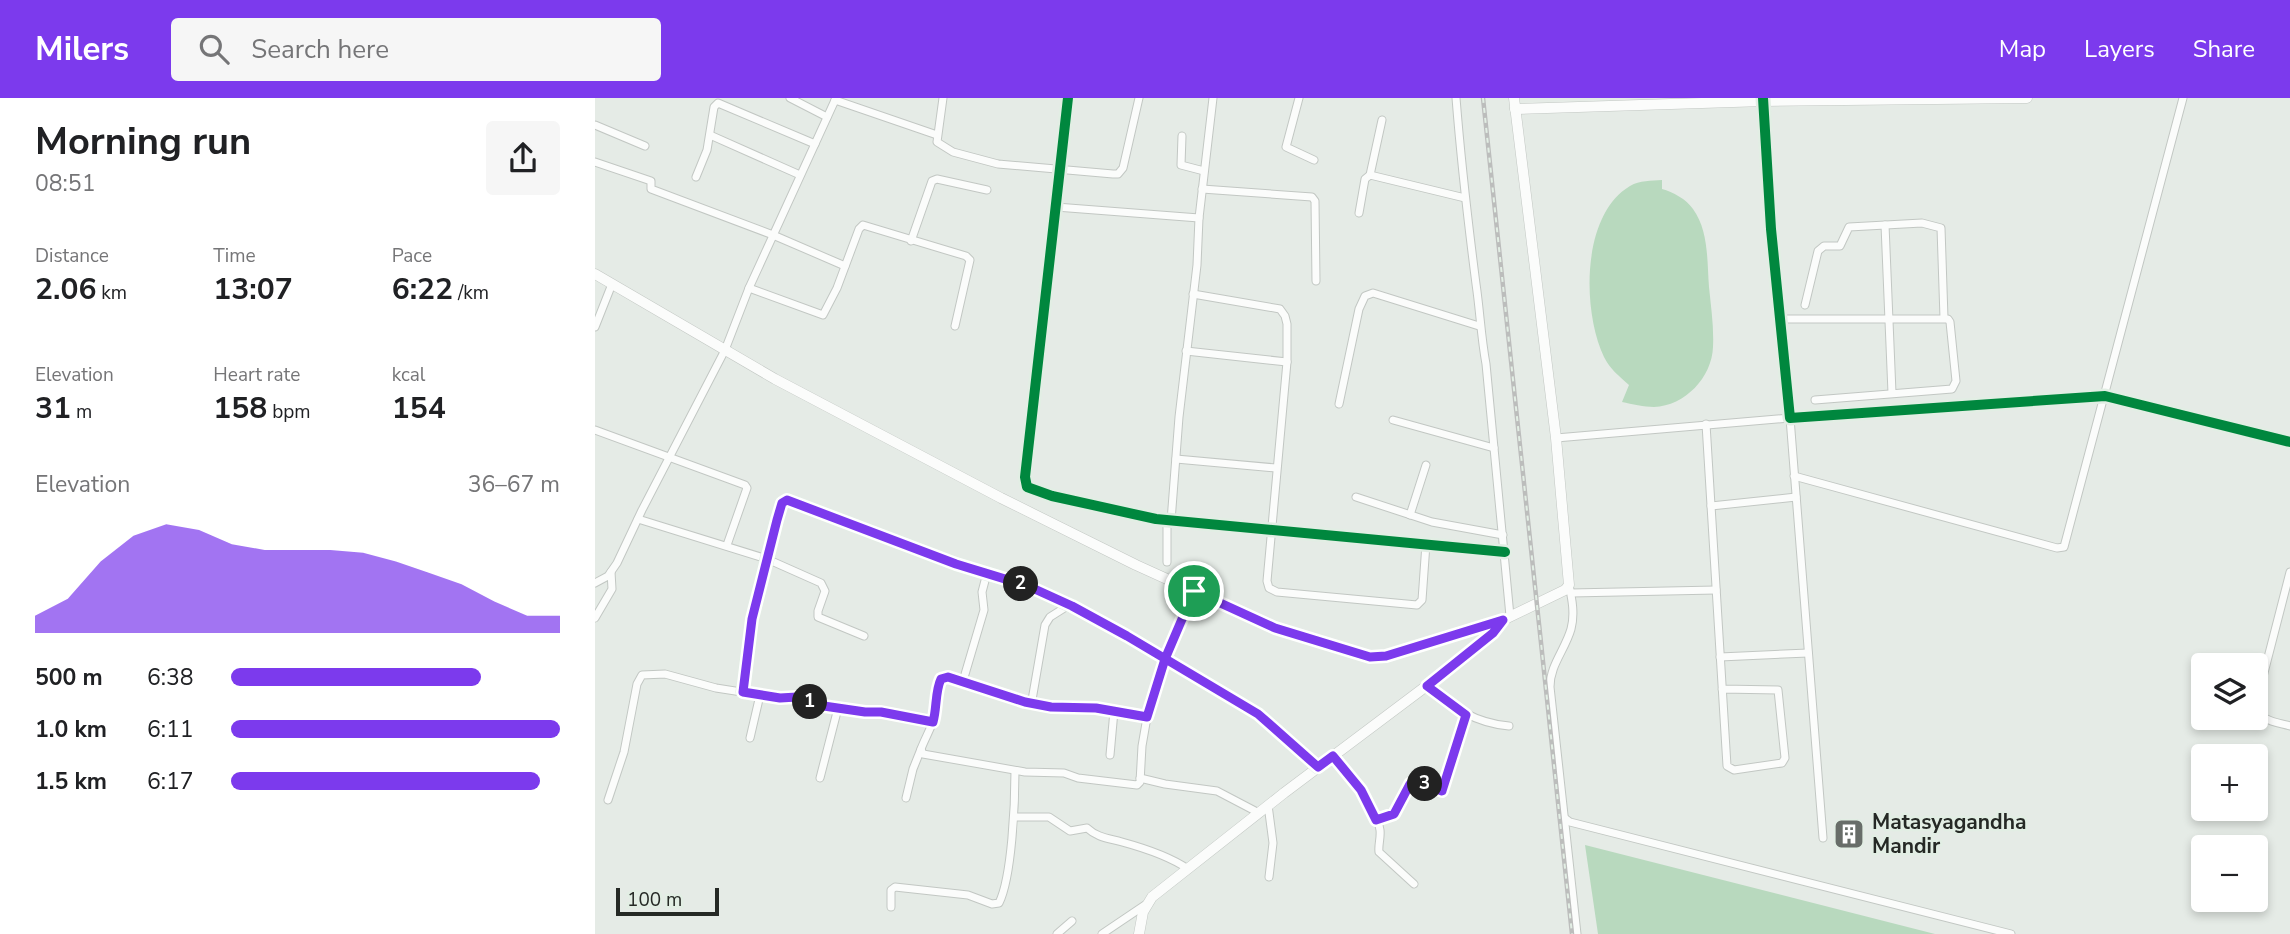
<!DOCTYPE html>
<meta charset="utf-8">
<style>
:root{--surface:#fff;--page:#f6f6f6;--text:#202124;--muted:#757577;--accent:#7c3aed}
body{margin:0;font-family:"Nunito Sans",sans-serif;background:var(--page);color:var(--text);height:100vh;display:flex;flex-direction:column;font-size:26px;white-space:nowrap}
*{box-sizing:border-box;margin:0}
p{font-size:23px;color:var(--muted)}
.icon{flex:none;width:38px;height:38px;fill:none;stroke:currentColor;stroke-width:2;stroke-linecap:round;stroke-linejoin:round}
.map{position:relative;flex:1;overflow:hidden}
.sheet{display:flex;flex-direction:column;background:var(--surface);width:595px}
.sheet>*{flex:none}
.fabs{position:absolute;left:1596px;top:555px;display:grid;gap:14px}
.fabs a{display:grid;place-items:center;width:77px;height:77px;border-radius:7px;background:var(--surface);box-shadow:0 4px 10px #0003;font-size:35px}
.scale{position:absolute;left:21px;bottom:18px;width:103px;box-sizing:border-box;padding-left:7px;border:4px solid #252925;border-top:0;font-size:19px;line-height:24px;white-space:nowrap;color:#252925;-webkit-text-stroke:5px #e2eee4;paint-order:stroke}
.pin{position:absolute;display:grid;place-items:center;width:60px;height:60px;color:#fff;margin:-30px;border:4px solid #fff;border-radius:50%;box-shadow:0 2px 7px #0007}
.km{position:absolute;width:35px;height:35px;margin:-18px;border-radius:50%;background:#222;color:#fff;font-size:19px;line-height:35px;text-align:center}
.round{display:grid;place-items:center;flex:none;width:74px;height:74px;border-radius:7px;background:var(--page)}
.head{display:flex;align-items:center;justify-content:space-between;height:119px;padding:0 35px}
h1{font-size:38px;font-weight:700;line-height:52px}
.stats{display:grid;grid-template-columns:repeat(3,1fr);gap:10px;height:119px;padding:7px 35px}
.stats div{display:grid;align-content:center}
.stats b{font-size:30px;font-weight:700}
.stats small{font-size:19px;font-weight:400}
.stats p{font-size:19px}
.chart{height:196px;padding:14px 35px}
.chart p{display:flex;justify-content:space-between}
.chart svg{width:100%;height:126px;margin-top:7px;fill:var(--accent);opacity:.7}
ul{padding:0 35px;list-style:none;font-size:23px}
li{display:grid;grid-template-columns:112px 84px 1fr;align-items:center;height:52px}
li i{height:18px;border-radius:9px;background:var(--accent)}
header{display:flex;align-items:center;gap:42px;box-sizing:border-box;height:98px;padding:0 35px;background:var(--accent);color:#fff}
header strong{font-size:33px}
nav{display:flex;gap:38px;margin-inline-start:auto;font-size:24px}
.search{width:490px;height:63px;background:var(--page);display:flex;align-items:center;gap:18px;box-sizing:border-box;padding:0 24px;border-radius:7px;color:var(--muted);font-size:26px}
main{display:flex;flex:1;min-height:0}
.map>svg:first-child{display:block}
.green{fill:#b8d9be}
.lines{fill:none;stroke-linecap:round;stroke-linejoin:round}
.street-casing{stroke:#c2c7c3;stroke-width:9}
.secondary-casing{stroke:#c2c7c3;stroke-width:11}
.street{stroke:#fbfcfb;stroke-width:7}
.secondary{stroke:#fbfcfb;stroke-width:10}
.rail-casing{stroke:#bcbdbc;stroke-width:4.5}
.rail{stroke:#e2eee4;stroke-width:2;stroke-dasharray:5;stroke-linecap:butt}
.cycleway-casing{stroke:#e2eee4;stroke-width:15}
.cycleway{stroke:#00873e;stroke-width:10}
.route-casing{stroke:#fff;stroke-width:14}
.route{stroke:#7c3aed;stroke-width:9}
.labels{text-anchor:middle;stroke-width:5;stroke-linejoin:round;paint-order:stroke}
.poi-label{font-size:21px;font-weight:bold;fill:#252925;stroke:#e2eee4;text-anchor:start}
</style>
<header>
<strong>Milers</strong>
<div class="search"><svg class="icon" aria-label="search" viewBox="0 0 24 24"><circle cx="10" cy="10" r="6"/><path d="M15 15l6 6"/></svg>Search here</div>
<nav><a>Map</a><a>Layers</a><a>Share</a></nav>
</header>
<main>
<section class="sheet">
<div class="head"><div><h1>Morning run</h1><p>08:51</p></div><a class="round"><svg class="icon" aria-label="share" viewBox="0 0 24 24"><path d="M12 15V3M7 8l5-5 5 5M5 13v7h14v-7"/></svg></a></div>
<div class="stats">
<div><p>Distance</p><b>2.06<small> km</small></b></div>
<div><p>Time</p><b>13:07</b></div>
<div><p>Pace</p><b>6:22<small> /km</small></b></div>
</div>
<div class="stats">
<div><p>Elevation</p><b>31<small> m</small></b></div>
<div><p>Heart rate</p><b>158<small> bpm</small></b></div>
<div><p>kcal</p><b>154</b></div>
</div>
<div class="chart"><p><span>Elevation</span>36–67 m</p>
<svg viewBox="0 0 160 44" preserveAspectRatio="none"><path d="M0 44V38L10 32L20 19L30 10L40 6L50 8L60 13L70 15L80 15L90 15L100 16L110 19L120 23L130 27L140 33L150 38L160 38V44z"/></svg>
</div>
<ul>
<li><b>500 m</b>6:38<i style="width:76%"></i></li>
<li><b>1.0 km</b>6:11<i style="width:100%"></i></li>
<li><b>1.5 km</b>6:17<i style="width:94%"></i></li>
</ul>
</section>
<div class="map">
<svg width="1695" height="836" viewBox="0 0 1695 836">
<rect width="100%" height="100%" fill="#e5ebe6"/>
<!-- green -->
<g class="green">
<path d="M1067 82V91C1078 94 1091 101 1098 111 1114 133 1112 164 1114 189 1116 209 1119 229 1118 249 1117 279 1090 308 1059 309 1049 309 1037 306 1027 304L1034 287C1024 278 1015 271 1009 259 987 213 986 117 1035 88 1045 82 1056 83 1067 82Z"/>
<path d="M990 747 1340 836H1003Z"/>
</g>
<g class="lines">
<!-- street casing -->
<g class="street-casing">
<g id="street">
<path d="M195 0 232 19"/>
<path d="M348 0 342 44 358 54 403 66 518 76H523L528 70 544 0"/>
<path d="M473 0 430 379 432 389 457 398 561 421 910 454"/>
<path d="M704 0 691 49 719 62"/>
<path d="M861 0C866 63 873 124 881 186 885 213 886 239 891 266L915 518"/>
<path d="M1169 1 1176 131 1195 320 1510 298 1695 344"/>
<path d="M240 2 342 37"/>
<path d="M0 27 50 48"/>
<path d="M115 37 205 77"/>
<path d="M587 38 586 67 609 73"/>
<path d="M0 64 56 83V91L178 137 250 168"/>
<path d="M775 77 787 22"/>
<path d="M101 79 112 52 119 9 123 5 220 46"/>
<path d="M607 91 717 99 720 103 721 183"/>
<path d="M461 109 604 120"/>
<path d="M764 115 770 81 775 77 870 100"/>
<path d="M1290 127 1297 295"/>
<path d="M316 143 337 83 342 81 392 92"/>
<path d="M154 190 228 217 242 190 264 131 268 127 371 158 375 162 360 228"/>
<path d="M598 196 685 211 690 218 692 226V264L672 483 674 490 682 494 822 507 827 502 831 446"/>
<path d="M1210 207 1223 153 1229 148H1245L1254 129 1327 125 1346 130 1349 220"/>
<path d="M1186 221H1353L1355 224 1361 283 1357 291 1220 302"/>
<path d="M0 229 17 186"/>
<path d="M591 253 692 264"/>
<path d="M744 306 764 211 770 198 778 195 884 228"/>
<path d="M798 322 899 350"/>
<path d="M1111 326 1132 668 1139 672 1187 665 1190 660 1183 592 1127 591"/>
<path d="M0 332 150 387 152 390 132 447"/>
<path d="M961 340 1195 320 1228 740"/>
<path d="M581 361 681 370"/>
<path d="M1199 378 1462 450 1469 449 1588 0"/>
<path d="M761 399 837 424 908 437"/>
<path d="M1116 408 1201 399"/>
<path d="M815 417 831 367"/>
<path d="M43 421 172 461 226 485 230 493 223 513V519L269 538"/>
<path d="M576 423 584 319 602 167 604 120 618 0"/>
<path d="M572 464V422"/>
<path d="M1695 474 1661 606C1663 623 1681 624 1695 628"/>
<path d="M0 485 13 478 22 465 47 412 130 252 154 190 241 0"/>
<path d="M974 487C977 501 980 516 976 531 970 552 955 567 955 589L982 836"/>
<path d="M976 495 1121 492"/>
<path d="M474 507 455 519 450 527 437 602 430 604 362 581 353 579 346 581C341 591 343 603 341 614 338 627 331 638 326 651L328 656 430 674 469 675 483 680 542 687 545 684 547 648 555 602 599 493"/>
<path d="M0 520 17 491 16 474"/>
<path d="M1125 559 1213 555"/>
<path d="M368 583 389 512 387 494 392 475"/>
<path d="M832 588C858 609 879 625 914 628"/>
<path d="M148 594 157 521 182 421 187 405 192 402 361 466 433 488 477 508 532 538 663 616 723 669"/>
<path d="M435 604 462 610H501L552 619"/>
<path d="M155 640 165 597"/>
<path d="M515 657 519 613"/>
<path d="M738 658C754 677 782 707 785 732 786 740 783 747 784 754L819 786"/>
<path d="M225 680 243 610"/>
<path d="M545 680 570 686 622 693 664 715"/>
<path d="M311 700 318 671 326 651"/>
<path d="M13 702 29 654 42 586 47 577 70 576 121 590 185 600 202 599 222 607 270 614H286L338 624"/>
<path d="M673 707 678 745 674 779"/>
<path d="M967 718 975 724 1416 836"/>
<path d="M419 719H454L475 733 492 730C503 740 513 740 527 744 549 750 574 758 593 771"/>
<path d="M781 722 799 716 815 686C828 685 838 693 848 692L871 617"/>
<path d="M296 809V792L300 789 373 797 397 806 404 805C417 779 420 704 420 673"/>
<path d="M462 836 477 823"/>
<path d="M507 836 550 807"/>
</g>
</g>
<!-- secondary casing -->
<g class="secondary-casing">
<g id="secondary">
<path d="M920 11 1169 3 1432 0"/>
<path d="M0 176 180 281 406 400 541 467 680 530 775 559 791 558 908 522 970 492 974 487 961 340 919 0"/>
<path d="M544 836 548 814 557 799 689 695 846 577 898 535 908 522"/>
</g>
</g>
<!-- street -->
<use href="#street" class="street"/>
<!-- secondary -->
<use href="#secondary" class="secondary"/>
<!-- rail casing -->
<g class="rail-casing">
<path id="rail" d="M888 0 977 836"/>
</g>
<!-- rail -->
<use href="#rail" class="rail"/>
<!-- cycleway casing -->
<g class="cycleway-casing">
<g id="cycleway">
<path d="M473 0 430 379 432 389 457 398 561 421 910 454"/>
<path d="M1168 0 1176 131 1195 320 1510 298 1695 344"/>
<path d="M148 594 157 521 182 421 187 405 192 402 361 466 433 488 477 508 532 538 663 616 723 669"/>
</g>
</g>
<!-- cycleway -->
<use href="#cycleway" class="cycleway"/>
</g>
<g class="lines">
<!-- route casing -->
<g class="route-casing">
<path id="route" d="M599 493 570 561 552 619 501 610 456 609 430 604 353 579 346 581C340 593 342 610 338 624L286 614H270L222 607 202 599 185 600 148 594 157 521 182 422 187 405 192 402 361 466 433 488 477 508 532 538 663 616 723 669 738 658 766 692 781 722 799 716 815 686H829L847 693 871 617 832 588 898 535 908 522 791 558 775 559 680 530 599 493"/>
</g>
<!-- route -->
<use href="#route" class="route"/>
</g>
<!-- icons -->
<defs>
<g id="building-square" transform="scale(1.575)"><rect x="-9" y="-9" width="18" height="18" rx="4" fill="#686d69" stroke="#e2eee4"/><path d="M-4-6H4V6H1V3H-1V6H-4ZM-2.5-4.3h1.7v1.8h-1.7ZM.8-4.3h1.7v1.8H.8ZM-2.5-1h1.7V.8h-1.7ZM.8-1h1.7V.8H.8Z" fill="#fff"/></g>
</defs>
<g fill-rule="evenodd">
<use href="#building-square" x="1254" y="736"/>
</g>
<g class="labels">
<!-- poi labels -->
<g class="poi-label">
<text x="1277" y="731">Matasyagandha<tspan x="1277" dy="24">Mandir</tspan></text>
</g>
</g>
</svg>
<div class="fabs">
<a><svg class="icon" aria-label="layers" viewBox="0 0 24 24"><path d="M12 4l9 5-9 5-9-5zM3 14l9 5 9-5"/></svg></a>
<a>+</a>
<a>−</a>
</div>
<div class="scale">100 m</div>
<div class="pin" style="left:599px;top:493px;background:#1e9e55"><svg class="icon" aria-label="arrive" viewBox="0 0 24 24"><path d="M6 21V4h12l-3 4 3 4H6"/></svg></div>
<b class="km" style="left:215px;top:604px">1</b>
<b class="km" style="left:426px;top:486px">2</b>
<b class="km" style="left:830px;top:686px">3</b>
</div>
</main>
